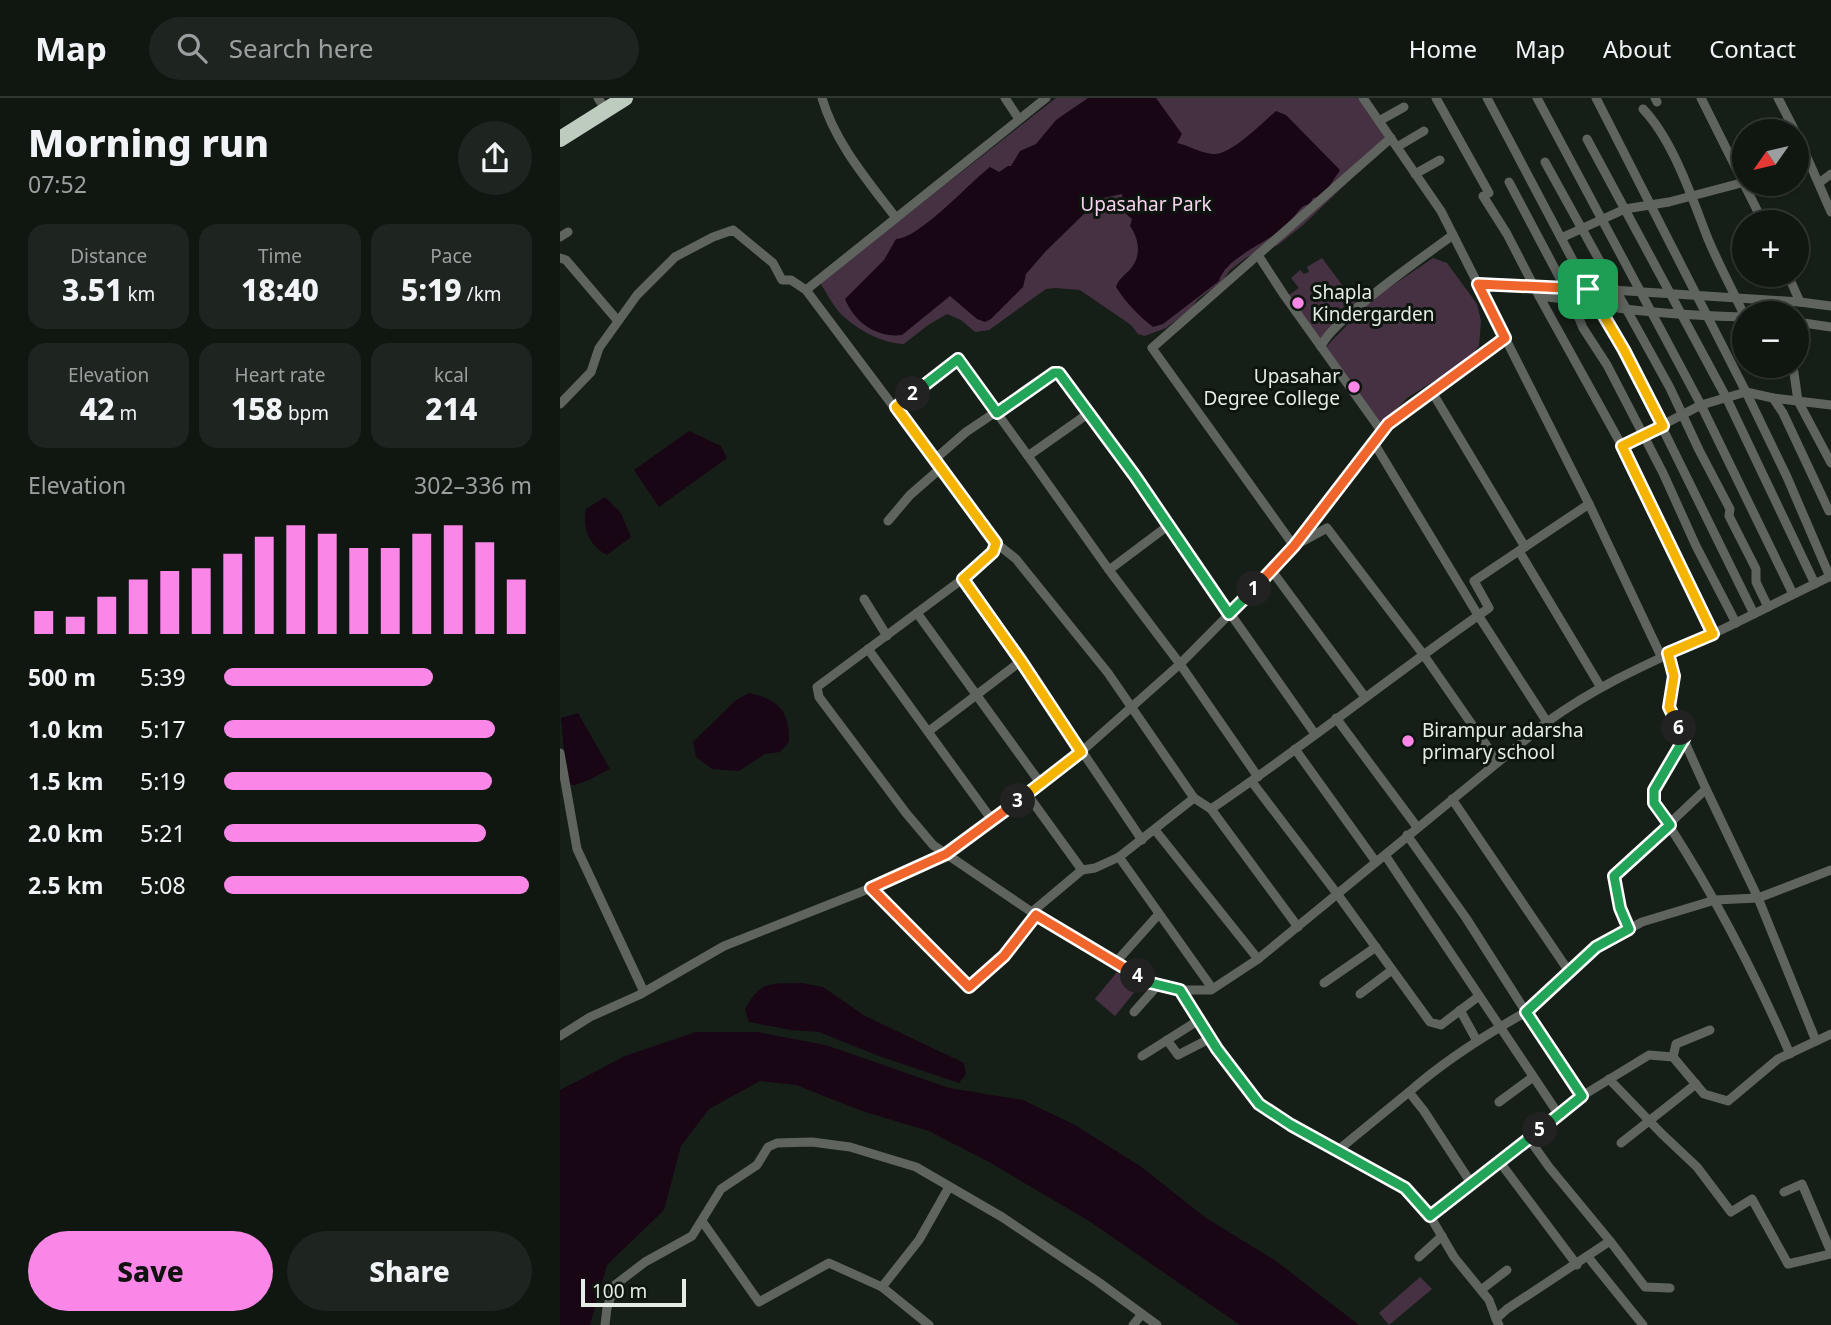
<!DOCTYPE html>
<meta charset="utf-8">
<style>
:root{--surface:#101711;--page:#1e241f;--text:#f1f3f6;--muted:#9c9f9f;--line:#303631;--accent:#fa87e7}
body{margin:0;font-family:"Noto Sans",sans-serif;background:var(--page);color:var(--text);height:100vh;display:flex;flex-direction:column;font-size:26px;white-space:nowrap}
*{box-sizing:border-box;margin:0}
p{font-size:23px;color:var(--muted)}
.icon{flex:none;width:38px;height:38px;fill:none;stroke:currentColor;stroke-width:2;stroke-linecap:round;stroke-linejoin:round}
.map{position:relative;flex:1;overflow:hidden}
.side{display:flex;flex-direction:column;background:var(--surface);width:560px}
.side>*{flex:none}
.needle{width:46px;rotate:236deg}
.controls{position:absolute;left:1172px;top:21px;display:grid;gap:14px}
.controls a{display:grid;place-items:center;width:77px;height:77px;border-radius:50%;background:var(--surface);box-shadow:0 2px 5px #0004,0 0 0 2px var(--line);font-size:35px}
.scale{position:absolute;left:21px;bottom:18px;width:105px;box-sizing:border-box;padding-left:7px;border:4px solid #e5ebe5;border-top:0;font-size:19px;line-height:24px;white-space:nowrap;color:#e5ebe5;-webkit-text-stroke:5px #0d160e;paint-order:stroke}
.pin{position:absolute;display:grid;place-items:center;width:60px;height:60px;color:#fff;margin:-30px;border-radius:14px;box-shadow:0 4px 10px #0006}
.km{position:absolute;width:35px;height:35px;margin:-18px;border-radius:50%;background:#222;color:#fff;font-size:19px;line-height:35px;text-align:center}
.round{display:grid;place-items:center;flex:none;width:74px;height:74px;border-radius:37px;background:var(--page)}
.summary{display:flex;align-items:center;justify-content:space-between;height:119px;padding:0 28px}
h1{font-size:38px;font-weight:800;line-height:52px}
.figures{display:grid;grid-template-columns:repeat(3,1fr);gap:10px;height:119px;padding:7px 28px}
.figures div{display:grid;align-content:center;border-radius:18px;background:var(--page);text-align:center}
.figures b{font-size:30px;font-weight:800}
.figures small{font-size:19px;font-weight:400}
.figures p{font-size:19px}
.chart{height:196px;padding:14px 28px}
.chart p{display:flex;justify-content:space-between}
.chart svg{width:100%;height:126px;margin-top:7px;stroke:var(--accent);stroke-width:6}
.button{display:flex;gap:14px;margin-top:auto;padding:14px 28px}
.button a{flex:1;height:80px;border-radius:42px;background:var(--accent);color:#111;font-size:28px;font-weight:800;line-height:80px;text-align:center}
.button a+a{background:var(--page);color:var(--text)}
ul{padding:0 28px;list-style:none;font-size:23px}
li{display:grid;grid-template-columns:112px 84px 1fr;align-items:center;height:52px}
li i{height:18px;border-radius:9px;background:var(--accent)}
header{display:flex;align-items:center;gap:42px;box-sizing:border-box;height:98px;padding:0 35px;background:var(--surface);border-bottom:2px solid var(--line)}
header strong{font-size:33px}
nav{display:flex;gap:38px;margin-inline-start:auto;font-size:24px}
.search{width:490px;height:63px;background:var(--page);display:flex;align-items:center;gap:18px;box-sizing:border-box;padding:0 24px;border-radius:38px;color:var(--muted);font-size:26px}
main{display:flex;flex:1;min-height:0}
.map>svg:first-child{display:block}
.green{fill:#463142}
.water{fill:#180615}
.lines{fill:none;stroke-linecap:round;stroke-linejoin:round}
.street{stroke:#5f645f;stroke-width:9}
.highway{stroke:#becbbf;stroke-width:16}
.split-1-casing{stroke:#fff;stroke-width:14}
.split-2-casing{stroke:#fff;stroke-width:14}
.split-3-casing{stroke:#fff;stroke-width:14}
.split-4-casing{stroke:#fff;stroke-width:14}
.split-5-casing{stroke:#fff;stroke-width:14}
.split-6-casing{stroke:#fff;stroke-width:14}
.split-7-casing{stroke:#fff;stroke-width:14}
.split-1{stroke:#f0652b;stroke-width:9}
.split-2{stroke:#22a559;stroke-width:9}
.split-3{stroke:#f5b400;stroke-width:9}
.split-4{stroke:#f0652b;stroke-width:9}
.split-5{stroke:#22a559;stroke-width:9}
.split-6{stroke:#22a559;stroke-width:9}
.split-7{stroke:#f5b400;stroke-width:9}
.poi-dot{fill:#fa87e7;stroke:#0d160e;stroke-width:2.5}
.labels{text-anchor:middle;stroke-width:6;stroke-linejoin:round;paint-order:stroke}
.park-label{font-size:19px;fill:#f9d3f1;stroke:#0d160e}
.poi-label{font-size:19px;fill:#e5ebe5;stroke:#0d160e;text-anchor:start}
</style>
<header>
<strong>Map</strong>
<div class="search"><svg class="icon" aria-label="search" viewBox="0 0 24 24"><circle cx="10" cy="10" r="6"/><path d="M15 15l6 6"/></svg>Search here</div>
<nav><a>Home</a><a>Map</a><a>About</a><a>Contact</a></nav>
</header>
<main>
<section class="side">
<div class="summary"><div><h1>Morning run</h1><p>07:52</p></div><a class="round"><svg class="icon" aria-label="share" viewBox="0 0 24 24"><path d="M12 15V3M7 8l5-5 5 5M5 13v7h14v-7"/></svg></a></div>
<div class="figures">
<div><p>Distance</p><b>3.51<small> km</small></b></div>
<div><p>Time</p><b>18:40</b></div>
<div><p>Pace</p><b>5:19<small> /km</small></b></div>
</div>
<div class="figures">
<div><p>Elevation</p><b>42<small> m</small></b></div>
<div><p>Heart rate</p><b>158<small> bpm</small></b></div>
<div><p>kcal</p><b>214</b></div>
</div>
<div class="chart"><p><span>Elevation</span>302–336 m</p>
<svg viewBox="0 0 160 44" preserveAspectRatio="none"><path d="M5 44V36M15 44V38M25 44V31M35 44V25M45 44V22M55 44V21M65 44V16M75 44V10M85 44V6M95 44V9M105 44V14M115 44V14M125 44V9M135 44V6M145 44V12M155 44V25"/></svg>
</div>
<ul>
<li><b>500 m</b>5:39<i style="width:68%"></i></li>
<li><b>1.0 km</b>5:17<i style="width:88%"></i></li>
<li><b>1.5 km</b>5:19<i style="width:87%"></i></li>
<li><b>2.0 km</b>5:21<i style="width:85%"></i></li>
<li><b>2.5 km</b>5:08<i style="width:99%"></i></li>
</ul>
<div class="button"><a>Save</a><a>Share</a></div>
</section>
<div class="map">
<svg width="1271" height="1227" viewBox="0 0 1271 1227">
<rect width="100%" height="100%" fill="#161f17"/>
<!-- green -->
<g class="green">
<path d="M496 0H798L829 45 743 127 718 147 687 159 670 172 662 184 638 201 631 211 606 230 585 238 578 236 571 227 520 192 495 190 486 191 429 232 415 234 401 222 387 216 368 227 344 246C324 246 298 232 283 218 274 210 267 195 260 185Z"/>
<path d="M762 160 797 207 760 242 726 199 739 190 731 180 740 172 744 176 749 174 747 169Z"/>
<path d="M873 160 887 165 917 206 921 223 919 248 906 263 847 300 822 327 765 250 811 202Z"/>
<path d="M557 874 577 891 555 918 535 901Z"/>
<path d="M860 1179 872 1191 829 1227 819 1215Z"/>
</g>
<!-- water -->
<g class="water">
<path d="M528 0H596L622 36 617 45C631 48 639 55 653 56 670 58 703 24 716 13L726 17 780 72 763 98 753 100C750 108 747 105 741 110 734 118 728 127 718 134 702 147 665 161 659 183L603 226 593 229C578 217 566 205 556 189 559 179 568 176 574 166 581 154 578 139 570 128L572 121 565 115 562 96 538 101 537 110 529 111 486 153 466 176 463 189 431 221 425 224 417 221 390 198 342 237C317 240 295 225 285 201L324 162 336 141C360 140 408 86 430 69L439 74 448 68H451L460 53 476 46 496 22Z"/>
<path d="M129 333 161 348 167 360 99 409 74 372Z"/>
<path d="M45 399 61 415 71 439 47 457C29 448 22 430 26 411Z"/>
<path d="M189 595C218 601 230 613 229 644L220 654 205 656 179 673 152 671 136 659 133 644 176 602Z"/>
<path d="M18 615 50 671 29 682 15 687 7 686 1 620Z"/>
<path d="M242 885 263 889 305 918 404 965 406 976 399 985 319 958 259 934 231 932 189 924 185 912C200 881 212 886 242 885Z"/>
<path d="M136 934H197L266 947 389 990 463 1002 515 1027 580 1068 646 1120 716 1163 799 1227H680L529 1123 429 1064 369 1033 302 1013 236 987 200 983 149 1011 121 1048 104 1112 47 1167 30 1227H0V992L65 958Z"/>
</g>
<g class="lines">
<!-- street -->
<g class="street">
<path d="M38 0 46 12"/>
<path d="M262 0C275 45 308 83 336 120"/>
<path d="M445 0 459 21"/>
<path d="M803 0 881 113 1029 406 1101 558"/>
<path d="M876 0 929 95"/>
<path d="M927 0 1036 206 1064 252 1194 516"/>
<path d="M977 0 1141 307 1233 496"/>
<path d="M1036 0 1186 294 1227 379 1270 479"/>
<path d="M1095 0 1097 4"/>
<path d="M1141 0 1203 124"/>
<path d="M1218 0 1235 33"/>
<path d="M1083 11C1113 42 1132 100 1148 141 1159 167 1173 193 1185 219"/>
<path d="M819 23 844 9"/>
<path d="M1237 39 1246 57 1237 62"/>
<path d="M831 40 592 250 734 448 767 430 863 556 938 664"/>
<path d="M1027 41 1166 299 1255 486"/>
<path d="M837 49 864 33"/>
<path d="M1246 57 1271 114"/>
<path d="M985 64 1110 290 1139 352 1170 411 1169 418 1196 471V484L1208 509"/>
<path d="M855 76 880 62"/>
<path d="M949 84 1011 201 1023 230 1047 267 1103 375 1136 448 1176 525"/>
<path d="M1259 85 1271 76"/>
<path d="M923 98 947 136 979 198C1008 201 1036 207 1065 211 1105 216 1145 218 1185 219"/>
<path d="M0 139 8 134"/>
<path d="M1001 140 1065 111 1109 104 1185 84"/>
<path d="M698 157 724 197 822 334"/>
<path d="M0 160 6 162 58 223"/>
<path d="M918 186 974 187 1240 204 1228 177"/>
<path d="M246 192 486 0"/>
<path d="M979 198 1062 348 1153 536"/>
<path d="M1240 204 1271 208"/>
<path d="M1237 224 1271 229"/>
<path d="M761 249C769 224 867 156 893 137"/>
<path d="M1233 268 1238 303 1271 365"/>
<path d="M872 294 965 449"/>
<path d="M1213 300 1223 315 1269 413"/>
<path d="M0 306 31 274 39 250 77 197 115 159 153 139 173 132 213 165 222 182H231L246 192 436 445 433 454 408 477 257 589 259 599 346 715 373 747 476 817 556 864 591 885 620 892H651L698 861 987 624C1044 583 1097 562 1159 533 1197 515 1233 496 1271 478"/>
<path d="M336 309 398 261 468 358"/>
<path d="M814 345 918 517 987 624"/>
<path d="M1062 348 1141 307 1186 294 1213 300 1271 307"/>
<path d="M375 361 406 334 494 275H499L529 315"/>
<path d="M328 423 350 397 381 370"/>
<path d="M609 427 549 472 620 566 698 679"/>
<path d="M436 445 456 461 548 575 634 700"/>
<path d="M959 453 1040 588"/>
<path d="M549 472 468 358 529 315 755 636"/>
<path d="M712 473 805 599"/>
<path d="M403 481 461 563 582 742"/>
<path d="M304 501 327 538"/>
<path d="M357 515 481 686"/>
<path d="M776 620 857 729"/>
<path d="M369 633 461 563"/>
<path d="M1124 641 1094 692V705C1148 784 1192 869 1230 956"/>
<path d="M735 651 816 764"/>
<path d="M0 655 17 751 84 894"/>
<path d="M692 684 778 797 870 924 881 927 919 898"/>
<path d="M1146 691 1198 800 1256 943"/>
<path d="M467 696 522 772"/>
<path d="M892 701 1010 875"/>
<path d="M651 711 738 829"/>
<path d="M432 722 521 654 620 566 712 473 828 326 945 240"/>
<path d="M595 732 698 861"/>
<path d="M847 737 906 820 966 914 1036 849 1082 824 1155 802 1198 800 1271 772"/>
<path d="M825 757 999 1017"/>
<path d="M559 759 652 890"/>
<path d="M311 790 409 889 444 858 476 817"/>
<path d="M472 814 522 772 535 770 559 759 634 700 651 711C746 647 835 575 929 510L914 483 1029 406"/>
<path d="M1069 831 1060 810 1054 778 1146 691 1109 609 1114 578 1108 555"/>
<path d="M556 864 598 817"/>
<path d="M764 885 816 849"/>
<path d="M620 892 657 951 699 1006 731 1027 846 1090 870 1118 894 1159 929 1202 936 1221"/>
<path d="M800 896 832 872"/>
<path d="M900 912 917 943"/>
<path d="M574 914 598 887"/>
<path d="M0 938 30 919 79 897 164 848 311 790 386 756 432 722 308 551"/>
<path d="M607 942 618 957 651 940"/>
<path d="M582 958 639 922"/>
<path d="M1113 959 1116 946 1150 932"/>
<path d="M1049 981 1102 1036 1137 1069 1171 1114 1192 1101 1228 1166 1271 1156"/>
<path d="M939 1004 973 979"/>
<path d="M1061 1045 1136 986"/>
<path d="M777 1053 849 994"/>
<path d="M939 1063 1017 1167"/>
<path d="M911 1085 864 1013 849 994C884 963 925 937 966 914L1022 998"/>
<path d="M1224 1094 1242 1086 1271 1154"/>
<path d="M870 1118 1022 998 1089 957 1113 959 1144 996 1168 1003 1218 961 1271 936"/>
<path d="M142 1123 199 1204 269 1165 322 1189 369 1227"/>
<path d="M1050 1143 1085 1189 1110 1190"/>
<path d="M859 1159 882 1138"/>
<path d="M1028 1159 1083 1227"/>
<path d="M322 1189 359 1142 389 1089"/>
<path d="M921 1192 947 1172"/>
<path d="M45 1227 47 1210 55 1187 85 1164 132 1138 161 1091 197 1067 208 1049 217 1045 252 1044 290 1049 356 1069 442 1119 537 1183 597 1227"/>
<path d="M573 1227 582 1216"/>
<path d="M939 1227 936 1221 947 1211 1050 1143 989 1069 969 1041"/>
</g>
<!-- highway -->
<path class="highway" d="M0 41 65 0"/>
</g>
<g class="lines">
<!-- split-1 casing -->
<g class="split-1-casing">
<path id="split-1" d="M694 491 734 448 828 326 945 240 918 186 1028 191"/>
</g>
<!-- split-2 casing -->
<g class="split-2-casing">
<path id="split-2" d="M353 296 398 261 437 315 494 275H499L575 378 669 516 694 491"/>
</g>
<!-- split-3 casing -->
<g class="split-3-casing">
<path id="split-3" d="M353 296 336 309 436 445 433 454 403 481 461 563 521 654 458 703"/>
</g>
<!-- split-4 casing -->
<g class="split-4-casing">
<path id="split-4" d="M458 703 386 756 311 790 409 889 444 858 476 817 578 878"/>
</g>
<!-- split-5 casing -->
<g class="split-5-casing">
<path id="split-5" d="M578 878 591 885 620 892 657 951 699 1006 731 1027 845 1090 870 1118 980 1032"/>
</g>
<!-- split-6 casing -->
<g class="split-6-casing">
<path id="split-6" d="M980 1032 1022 998 966 914 1036 849 1069 831 1060 810 1054 778 1110 727 1094 705V692L1124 641 1119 630"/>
</g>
<!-- split-7 casing -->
<g class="split-7-casing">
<path id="split-7" d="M1028 191 1064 252 1103 328 1062 348 1153 536 1108 555 1114 578 1109 609 1119 630"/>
</g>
<!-- split-1 -->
<use href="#split-1" class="split-1"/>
<!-- split-2 -->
<use href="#split-2" class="split-2"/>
<!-- split-3 -->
<use href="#split-3" class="split-3"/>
<!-- split-4 -->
<use href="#split-4" class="split-4"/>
<!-- split-5 -->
<use href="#split-5" class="split-5"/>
<!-- split-6 -->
<use href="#split-6" class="split-6"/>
<!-- split-7 -->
<use href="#split-7" class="split-7"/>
</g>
<!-- markers -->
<g class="poi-dot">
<circle cx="738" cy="205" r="7"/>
<circle cx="794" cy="289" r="7"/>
<circle cx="848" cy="643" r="7"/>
</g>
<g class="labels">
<!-- park labels -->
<g class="park-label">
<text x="586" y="113">Upasahar Park</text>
</g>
<!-- poi labels -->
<g class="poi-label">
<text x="752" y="201">Shapla<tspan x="752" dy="22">Kindergarden</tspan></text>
<text x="780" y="285" text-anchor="end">Upasahar<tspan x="780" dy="22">Degree College</tspan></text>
<text x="862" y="639">Birampur adarsha<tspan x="862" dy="22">primary school</tspan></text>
</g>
</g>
</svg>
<div class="controls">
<a><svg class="needle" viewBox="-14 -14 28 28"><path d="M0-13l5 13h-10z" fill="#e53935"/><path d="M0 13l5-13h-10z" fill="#9c9f9f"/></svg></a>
<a>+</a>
<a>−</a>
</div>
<div class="scale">100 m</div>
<div class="pin" style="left:1028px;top:191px;background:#1e9e55"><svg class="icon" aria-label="arrive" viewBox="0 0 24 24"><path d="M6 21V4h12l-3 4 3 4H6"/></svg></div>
<b class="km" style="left:694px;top:491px">1</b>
<b class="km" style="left:353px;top:296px">2</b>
<b class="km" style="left:458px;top:703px">3</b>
<b class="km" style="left:578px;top:878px">4</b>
<b class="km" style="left:980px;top:1032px">5</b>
<b class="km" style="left:1119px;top:630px">6</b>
</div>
</main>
